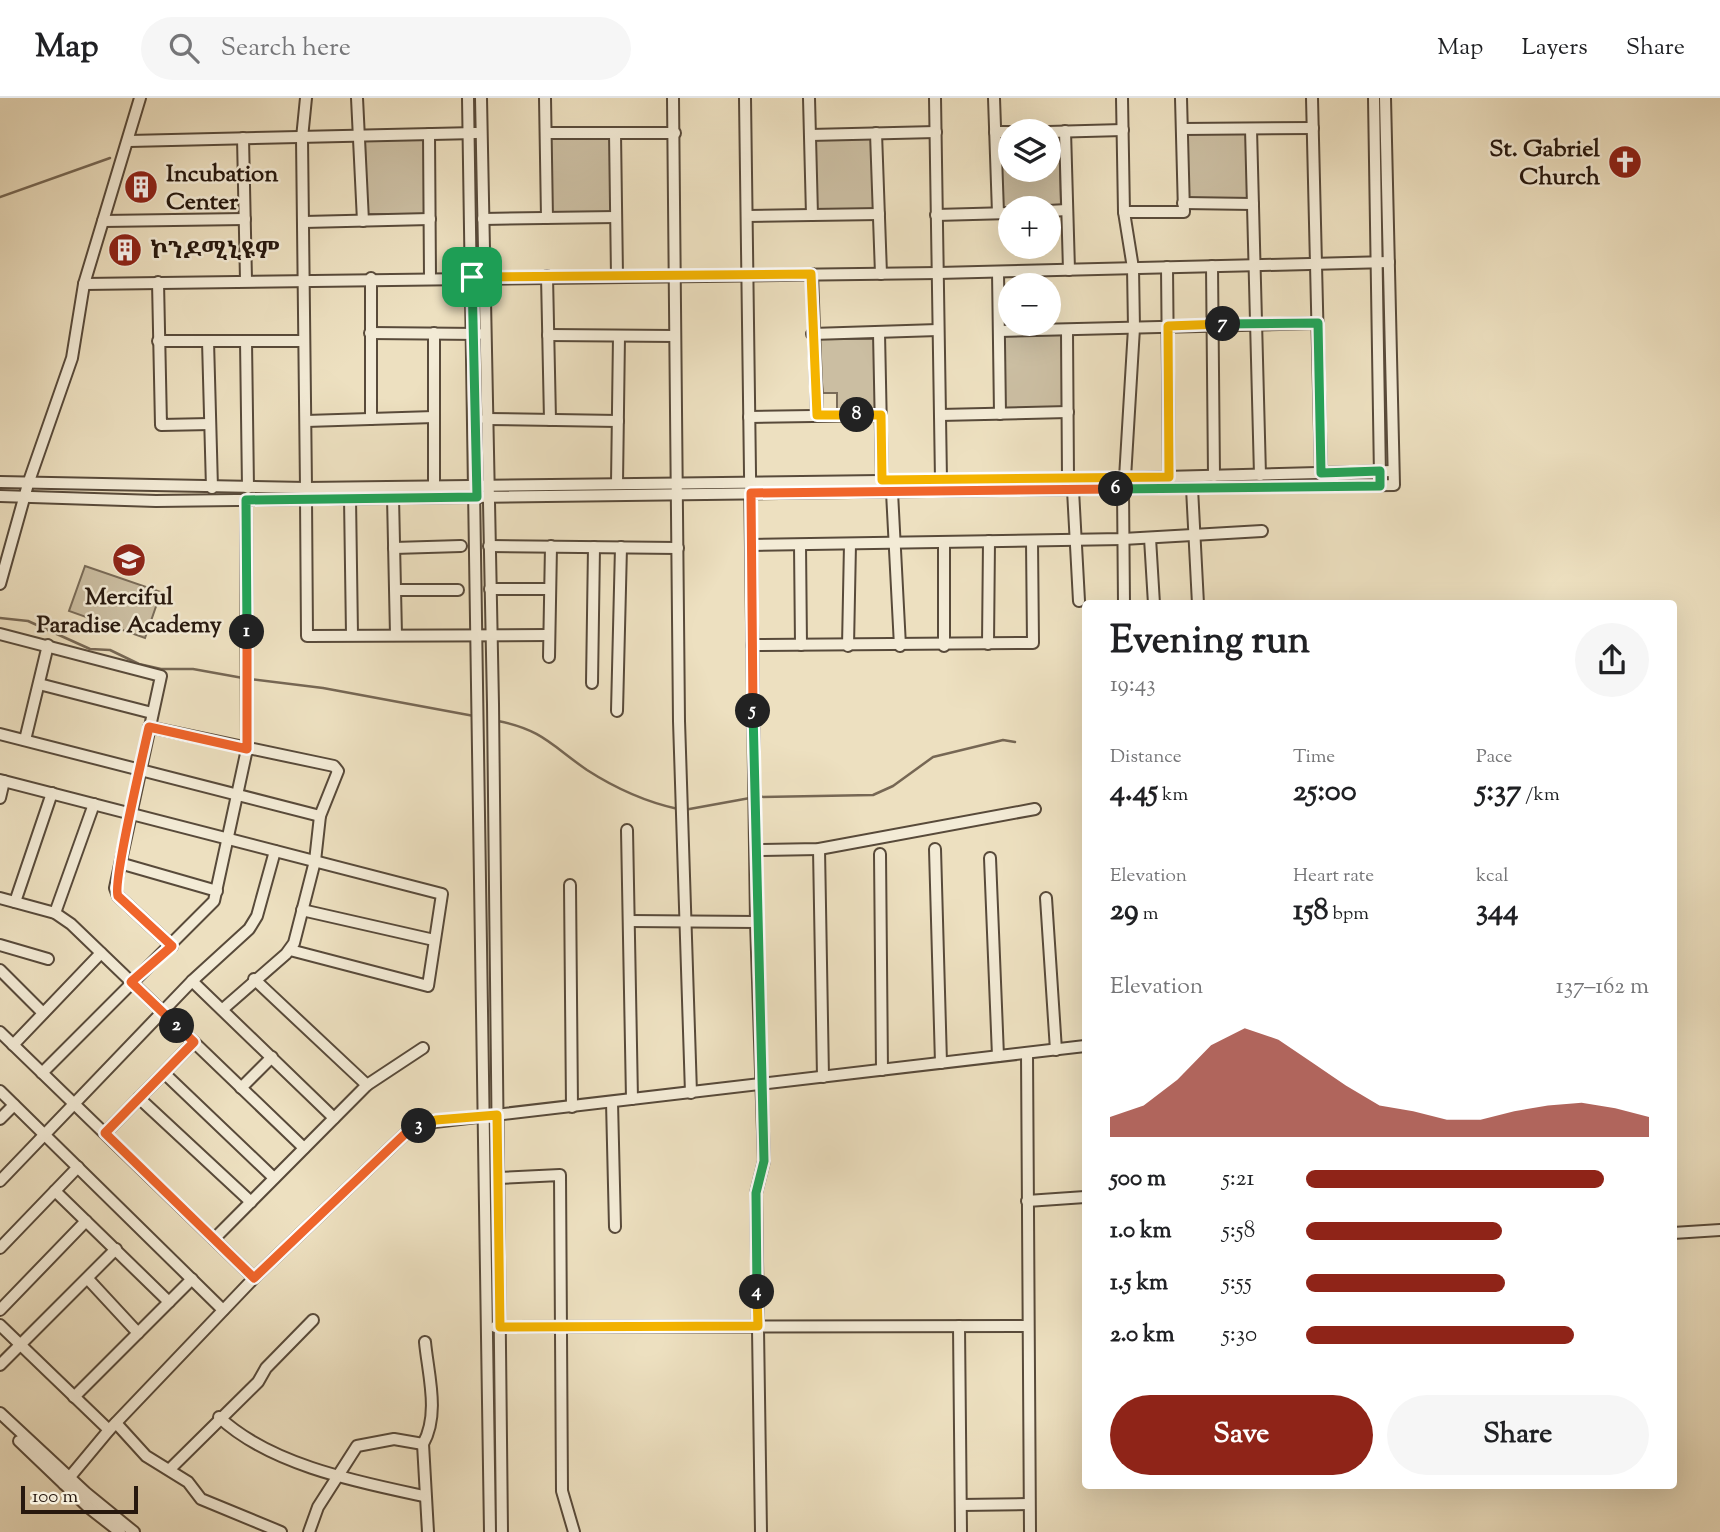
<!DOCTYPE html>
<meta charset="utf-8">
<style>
:root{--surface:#fff;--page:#f6f6f6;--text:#202124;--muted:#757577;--line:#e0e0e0;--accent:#8f2418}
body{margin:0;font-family:"Sorts Mill Goudy","Noto Serif Ethiopic",serif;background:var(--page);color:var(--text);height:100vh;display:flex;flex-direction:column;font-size:26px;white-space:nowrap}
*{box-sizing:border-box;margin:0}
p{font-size:23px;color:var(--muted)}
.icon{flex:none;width:38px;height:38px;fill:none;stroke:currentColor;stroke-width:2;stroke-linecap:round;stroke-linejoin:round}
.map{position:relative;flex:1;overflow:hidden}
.panel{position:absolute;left:1082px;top:502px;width:595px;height:889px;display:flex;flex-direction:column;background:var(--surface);border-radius:7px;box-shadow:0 7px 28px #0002}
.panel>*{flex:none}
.fabs{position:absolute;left:998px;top:21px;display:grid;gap:14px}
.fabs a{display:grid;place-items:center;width:63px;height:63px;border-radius:50%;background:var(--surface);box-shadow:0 7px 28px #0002;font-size:35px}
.scale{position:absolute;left:21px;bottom:18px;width:117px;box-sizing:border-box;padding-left:7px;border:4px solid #27180e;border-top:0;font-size:19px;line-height:24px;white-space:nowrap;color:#27180e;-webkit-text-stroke:5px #f3ebd6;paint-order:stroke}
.pin{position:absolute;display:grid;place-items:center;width:60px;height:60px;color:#fff;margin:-30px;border-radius:14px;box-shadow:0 4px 10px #0006}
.km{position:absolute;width:35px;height:35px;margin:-18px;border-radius:50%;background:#222;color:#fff;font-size:19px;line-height:35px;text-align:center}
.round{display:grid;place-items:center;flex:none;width:74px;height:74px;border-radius:37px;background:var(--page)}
.head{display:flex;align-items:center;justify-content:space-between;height:119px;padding:0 28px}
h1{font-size:38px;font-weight:700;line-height:52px}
.figures{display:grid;grid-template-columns:repeat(3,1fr);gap:10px;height:119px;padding:7px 28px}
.figures div{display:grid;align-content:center}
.figures b{font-size:30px;font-weight:700}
.figures small{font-size:19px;font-weight:400}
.figures p{font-size:19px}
.chart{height:196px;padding:14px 28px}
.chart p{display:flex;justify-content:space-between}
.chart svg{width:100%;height:126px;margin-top:7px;fill:var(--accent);opacity:.7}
.primary-button{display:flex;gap:14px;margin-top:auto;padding:14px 28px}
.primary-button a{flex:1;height:80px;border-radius:42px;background:var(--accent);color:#fff;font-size:28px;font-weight:700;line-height:80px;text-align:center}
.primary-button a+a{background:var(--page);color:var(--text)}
ul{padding:0 28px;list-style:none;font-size:23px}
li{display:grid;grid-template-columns:112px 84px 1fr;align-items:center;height:52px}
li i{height:18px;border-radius:9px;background:var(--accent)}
header{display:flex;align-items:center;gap:42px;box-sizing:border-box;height:98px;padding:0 35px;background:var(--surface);border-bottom:2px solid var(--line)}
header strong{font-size:33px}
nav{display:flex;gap:38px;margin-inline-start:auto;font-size:24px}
.search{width:490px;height:63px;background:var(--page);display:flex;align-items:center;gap:18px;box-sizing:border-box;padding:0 24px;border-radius:38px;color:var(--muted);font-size:26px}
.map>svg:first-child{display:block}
.green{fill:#cbbea2;stroke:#796b58;stroke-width:2}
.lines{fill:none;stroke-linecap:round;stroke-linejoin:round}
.stream{stroke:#766754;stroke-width:2.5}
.minor-casing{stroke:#584a3a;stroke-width:14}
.minor{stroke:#f3ebd6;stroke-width:10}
.split-1-casing{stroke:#fff;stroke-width:14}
.split-2-casing{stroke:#fff;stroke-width:14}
.split-3-casing{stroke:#fff;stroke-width:14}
.split-4-casing{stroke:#fff;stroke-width:14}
.split-5-casing{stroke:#fff;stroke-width:14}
.split-6-casing{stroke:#fff;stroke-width:14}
.split-7-casing{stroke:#fff;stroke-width:14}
.split-8-casing{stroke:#fff;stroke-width:14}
.split-9-casing{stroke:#fff;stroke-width:14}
.split-1{stroke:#22a559;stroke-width:9}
.split-2{stroke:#f0652b;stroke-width:9}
.split-3{stroke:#f0652b;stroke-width:9}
.split-4{stroke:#f5b400;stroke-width:9}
.split-5{stroke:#22a559;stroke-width:9}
.split-6{stroke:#f0652b;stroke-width:9}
.split-7{stroke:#22a559;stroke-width:9}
.split-8{stroke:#f5b400;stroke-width:9}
.split-9{stroke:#f5b400;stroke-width:9}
.labels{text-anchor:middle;stroke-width:5;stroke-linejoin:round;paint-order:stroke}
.poi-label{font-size:24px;font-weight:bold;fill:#27180e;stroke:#f3ebd6;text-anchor:start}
</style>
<header>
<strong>Map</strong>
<div class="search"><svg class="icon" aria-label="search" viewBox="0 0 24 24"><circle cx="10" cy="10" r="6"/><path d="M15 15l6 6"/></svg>Search here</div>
<nav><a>Map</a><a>Layers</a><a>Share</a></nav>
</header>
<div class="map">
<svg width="1720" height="1434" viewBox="0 0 1720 1434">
<rect width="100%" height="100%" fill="#ede0c0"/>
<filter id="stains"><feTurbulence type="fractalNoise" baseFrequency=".00286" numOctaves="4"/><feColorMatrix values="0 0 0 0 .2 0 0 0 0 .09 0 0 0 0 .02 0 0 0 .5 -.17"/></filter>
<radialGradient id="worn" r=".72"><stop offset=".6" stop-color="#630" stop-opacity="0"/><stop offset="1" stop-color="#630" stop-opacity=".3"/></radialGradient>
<!-- green -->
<g class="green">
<path d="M1187 34H1246L1248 102 1188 103Z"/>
<path d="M1059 37 1061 108 1002 110 999 39H1010V72H1048V38Z"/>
<path d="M610 40 612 114 552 115 551 41Z"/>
<path d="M872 40 874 111 817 112 815 41Z"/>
<path d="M424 41 425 116H366L365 42Z"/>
<path d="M1062 236 1064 311 1005 312 1003 237Z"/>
<path d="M818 241H875L876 312H837V295H823Z"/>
<path d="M85 468 161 494 145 540 69 513Z"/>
</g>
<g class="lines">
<!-- stream -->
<g class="stream">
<path d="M0 99 110 60"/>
<path d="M0 520 28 523 90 551 110 552 139 566 161 571H193L243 580"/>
<path d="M249 581 323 590 474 618"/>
<path d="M498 623C543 632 552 648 587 672 615 690 646 704 678 711"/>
<path d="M756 699 873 697 893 688 933 659 1003 642 1015 644"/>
<path d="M684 712 750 700"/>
</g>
<!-- minor casing -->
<g class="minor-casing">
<g id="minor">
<path d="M306 0 302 40 306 390"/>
<path d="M357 0 363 123"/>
<path d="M468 0 490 1434"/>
<path d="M481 0 493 606 502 1434"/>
<path d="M545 0 547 120"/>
<path d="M673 0 679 623 691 995"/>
<path d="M745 0 756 824 764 1063 756 1095 761 1434"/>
<path d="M809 0 812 117"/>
<path d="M935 0 941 382"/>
<path d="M994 0 998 115"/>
<path d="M1122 0 1124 114 1133 170 1134 230 1125 380"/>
<path d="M1312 0 1321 375"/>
<path d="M1374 0 1380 379"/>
<path d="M1182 31 1313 30"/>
<path d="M1251 31 1260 377"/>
<path d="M1065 33 1069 172"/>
<path d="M995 34H1010"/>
<path d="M1048 34 1123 32"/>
<path d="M546 35H675"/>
<path d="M615 35 617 178"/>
<path d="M876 35 881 176"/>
<path d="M429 36 430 179"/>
<path d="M810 37 936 34"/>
<path d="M243 40 246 182"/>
<path d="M129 43 476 35"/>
<path d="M1183 105 1253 106"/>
<path d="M1048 113 1067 112"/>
<path d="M1124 114H1184L1181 0"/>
<path d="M936 117 1010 115"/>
<path d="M747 118 879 116"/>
<path d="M483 121 616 119"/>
<path d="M103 123 245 121"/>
<path d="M304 124 430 121"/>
<path d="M1212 168 1214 378"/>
<path d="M1167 169 1169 378"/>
<path d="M998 174 1000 316"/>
<path d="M812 176 817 316"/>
<path d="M547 178 550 322"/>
<path d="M158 184 161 327 210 326"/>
<path d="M84 186 938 175 1389 164"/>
<path d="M999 233 1318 225"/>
<path d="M1067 233 1068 380"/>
<path d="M370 235 479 236"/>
<path d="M434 235V389"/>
<path d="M879 235 882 382"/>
<path d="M812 236 938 232"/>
<path d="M548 237 675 238"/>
<path d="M158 243H303"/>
<path d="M208 243 212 390"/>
<path d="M246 243 248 390"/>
<path d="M940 317 1068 314"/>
<path d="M749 319 881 317"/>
<path d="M371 321V180"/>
<path d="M486 321 618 323"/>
<path d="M306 323 434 319"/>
<path d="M0 384 306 390 1125 380 1393 373"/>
<path d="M617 385 619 238"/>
<path d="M1192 390 1198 506"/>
<path d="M1123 391 1124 506"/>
<path d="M1073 392 1079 503"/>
<path d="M892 394 900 548"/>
<path d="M0 398 156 403 1394 387 1385 0"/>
<path d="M393 399 396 537"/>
<path d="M306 400 307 538 549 537"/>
<path d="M350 400 352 536"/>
<path d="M1150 440 1154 506"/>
<path d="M751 447 1123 441 1262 433"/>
<path d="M800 447 801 547"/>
<path d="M489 448 678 450"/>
<path d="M394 450 461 448"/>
<path d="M0 486 28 386 72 260 84 186 140 0"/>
<path d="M490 491H550"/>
<path d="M396 492H458"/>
<path d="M0 536 161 578 115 790 118 798 172 848"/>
<path d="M988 546 989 443"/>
<path d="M752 547 1033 545 1032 443"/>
<path d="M848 548 850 446"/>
<path d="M944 548V444"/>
<path d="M549 559 551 448"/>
<path d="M592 585 594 449"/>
<path d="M39 586 152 615"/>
<path d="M617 613 621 449"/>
<path d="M149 629 334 668 338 673 320 718 315 763 294 845 286 856 223 911"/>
<path d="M0 636 320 718"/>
<path d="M25 642 48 547"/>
<path d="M0 682 442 796 428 888 290 852"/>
<path d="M0 700 4 683"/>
<path d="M627 732 632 1001"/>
<path d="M819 751 823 979"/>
<path d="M935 751 941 965"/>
<path d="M756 752 819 751 1035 711"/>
<path d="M880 756 882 972"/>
<path d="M990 760 998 958"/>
<path d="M123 766 217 793"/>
<path d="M570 787 572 1009"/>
<path d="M0 800 55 815 71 826 304 1050"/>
<path d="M1046 800 1056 952"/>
<path d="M15 804 52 695"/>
<path d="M302 812 434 842"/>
<path d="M55 815 94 706"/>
<path d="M630 823 756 824"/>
<path d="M0 847 48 861"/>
<path d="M0 872 43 915"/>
<path d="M254 881 367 987"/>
<path d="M192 883 334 1020"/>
<path d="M0 934 254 1180"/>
<path d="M13 947 101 855"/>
<path d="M1027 955 1030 1434"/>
<path d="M42 975 214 803 247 651 246 402"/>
<path d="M164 975 274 1080"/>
<path d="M241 990 272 959"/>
<path d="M0 993 223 1212"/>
<path d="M139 1000 251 1104"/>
<path d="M612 1004 615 1129"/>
<path d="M0 1021 14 1007"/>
<path d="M105 1035 194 944"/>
<path d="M498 1080 560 1077 562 1393 574 1434"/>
<path d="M0 1083 192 883 249 831 257 818 275 753"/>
<path d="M55 1093 169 1204"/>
<path d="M1027 1103 1085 1099"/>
<path d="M1673 1135 1720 1132"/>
<path d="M214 1141 367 987 423 950"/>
<path d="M0 1150 78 1069"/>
<path d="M88 1181 138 1235"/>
<path d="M0 1212 86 1123"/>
<path d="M0 1227 109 1332"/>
<path d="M959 1228 961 1434"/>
<path d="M495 1229 1028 1228"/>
<path d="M425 1244C428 1276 440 1316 423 1346L428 1434"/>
<path d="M0 1267 116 1151"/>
<path d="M74 1299 192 1181"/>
<path d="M0 1315 86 1395 134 1434"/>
<path d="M219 1319C270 1367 358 1384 424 1398"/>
<path d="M116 1325 146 1358 188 1384 201 1401 281 1434"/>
<path d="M19 1343 88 1409 120 1434"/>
<path d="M170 1371 258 1284 266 1270 313 1222"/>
<path d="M64 1386 109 1332 254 1180 408 1033 426 1025 1085 948"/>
<path d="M961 1407 1029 1406"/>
<path d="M309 1434 318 1409 357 1348 394 1341 423 1346"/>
</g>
</g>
<!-- minor -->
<use href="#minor" class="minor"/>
</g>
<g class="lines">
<!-- split-1 casing -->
<g class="split-1-casing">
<path id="split-1" d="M247 534 246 402 477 399 472 179"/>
</g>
<!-- split-2 casing -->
<g class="split-2-casing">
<path id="split-2" d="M177 928 131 884 172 848 118 798C112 787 144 652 149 629L247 651V534"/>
</g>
<!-- split-3 casing -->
<g class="split-3-casing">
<path id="split-3" d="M177 928 194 944 105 1035 254 1180 408 1033 419 1028"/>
</g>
<!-- split-4 casing -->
<g class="split-4-casing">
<path id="split-4" d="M419 1028 436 1022 497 1017 500 1229 758 1228 757 1194"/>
</g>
<!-- split-5 casing -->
<g class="split-5-casing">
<path id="split-5" d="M753 613 764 1063 756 1095 757 1194"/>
</g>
<!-- split-6 casing -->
<g class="split-6-casing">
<path id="split-6" d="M753 613 751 395 1116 391"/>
</g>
<!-- split-7 casing -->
<g class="split-7-casing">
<path id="split-7" d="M1116 391 1380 388V373L1321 375 1318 225 1223 226"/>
</g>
<!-- split-8 casing -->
<g class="split-8-casing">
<path id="split-8" d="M857 317H881L882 382 1169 379 1168 228 1223 226"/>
</g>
<!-- split-9 casing -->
<g class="split-9-casing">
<path id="split-9" d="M472 179 811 176 817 317H857"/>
</g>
<!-- split-1 -->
<use href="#split-1" class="split-1"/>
<!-- split-2 -->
<use href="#split-2" class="split-2"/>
<!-- split-3 -->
<use href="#split-3" class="split-3"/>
<!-- split-4 -->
<use href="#split-4" class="split-4"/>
<!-- split-5 -->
<use href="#split-5" class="split-5"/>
<!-- split-6 -->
<use href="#split-6" class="split-6"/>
<!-- split-7 -->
<use href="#split-7" class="split-7"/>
<!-- split-8 -->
<use href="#split-8" class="split-8"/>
<!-- split-9 -->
<use href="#split-9" class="split-9"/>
</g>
<!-- icons -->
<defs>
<g id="church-disc" transform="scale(1.75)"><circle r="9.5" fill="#8f2418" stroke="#f3ebd6"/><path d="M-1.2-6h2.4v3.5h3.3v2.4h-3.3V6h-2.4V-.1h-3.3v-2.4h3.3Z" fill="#fff"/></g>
<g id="building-disc" transform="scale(1.75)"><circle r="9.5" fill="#8f2418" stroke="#f3ebd6"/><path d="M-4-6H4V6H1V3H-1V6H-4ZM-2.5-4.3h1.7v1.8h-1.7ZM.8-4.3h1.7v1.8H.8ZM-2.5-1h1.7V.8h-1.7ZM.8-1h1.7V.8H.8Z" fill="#fff"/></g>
<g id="school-disc" transform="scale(1.75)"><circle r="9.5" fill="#8f2418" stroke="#f3ebd6"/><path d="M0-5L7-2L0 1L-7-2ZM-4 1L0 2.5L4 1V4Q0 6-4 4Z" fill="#fff"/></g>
</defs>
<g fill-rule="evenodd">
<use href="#church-disc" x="1625" y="64"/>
<use href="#building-disc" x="141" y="89"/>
<use href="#building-disc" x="125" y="152"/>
<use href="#school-disc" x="129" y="462"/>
</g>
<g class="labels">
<!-- poi labels -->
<g class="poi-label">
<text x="1600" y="58" text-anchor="end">St. Gabriel<tspan x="1600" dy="28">Church</tspan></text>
<text x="166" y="83">Incubation<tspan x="166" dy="28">Center</tspan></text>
<text x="150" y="160">ኮንዶሚኒዩም</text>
<text x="129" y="506" text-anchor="middle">Merciful<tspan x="129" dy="28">Paradise Academy</tspan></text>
</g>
</g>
<rect width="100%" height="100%" filter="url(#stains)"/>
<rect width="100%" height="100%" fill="url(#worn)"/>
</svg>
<div class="fabs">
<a><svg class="icon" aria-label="layers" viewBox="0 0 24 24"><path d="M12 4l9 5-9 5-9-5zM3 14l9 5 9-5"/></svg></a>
<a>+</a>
<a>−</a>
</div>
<div class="scale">100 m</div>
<div class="pin" style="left:472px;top:179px;background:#1e9e55"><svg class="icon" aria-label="arrive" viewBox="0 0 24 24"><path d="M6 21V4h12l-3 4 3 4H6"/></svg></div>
<b class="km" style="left:247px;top:534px">1</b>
<b class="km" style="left:177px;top:928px">2</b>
<b class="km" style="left:419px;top:1028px">3</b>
<b class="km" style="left:757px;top:1194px">4</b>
<b class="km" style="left:753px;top:613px">5</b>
<b class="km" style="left:1116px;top:391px">6</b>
<b class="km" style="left:1223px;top:226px">7</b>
<b class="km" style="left:857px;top:317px">8</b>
<section class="panel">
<div class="head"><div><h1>Evening run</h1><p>19:43</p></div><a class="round"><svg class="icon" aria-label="share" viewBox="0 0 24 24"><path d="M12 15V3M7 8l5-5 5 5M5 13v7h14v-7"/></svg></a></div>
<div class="figures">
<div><p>Distance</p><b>4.45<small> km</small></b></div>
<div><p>Time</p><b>25:00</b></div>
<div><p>Pace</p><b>5:37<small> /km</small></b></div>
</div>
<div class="figures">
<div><p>Elevation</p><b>29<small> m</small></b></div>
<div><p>Heart rate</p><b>158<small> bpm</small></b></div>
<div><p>kcal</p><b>344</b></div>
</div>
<div class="chart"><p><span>Elevation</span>137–162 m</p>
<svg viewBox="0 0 160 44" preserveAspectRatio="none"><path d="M0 44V37L10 33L20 24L30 12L40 6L50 10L60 18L70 26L80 33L90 35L100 38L110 38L120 35L130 33L140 32L150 34L160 37V44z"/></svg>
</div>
<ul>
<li><b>500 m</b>5:21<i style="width:87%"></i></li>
<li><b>1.0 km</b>5:58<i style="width:57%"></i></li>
<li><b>1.5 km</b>5:55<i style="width:58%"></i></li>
<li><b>2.0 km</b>5:30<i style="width:78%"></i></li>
</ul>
<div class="primary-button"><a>Save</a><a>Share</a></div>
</section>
</div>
